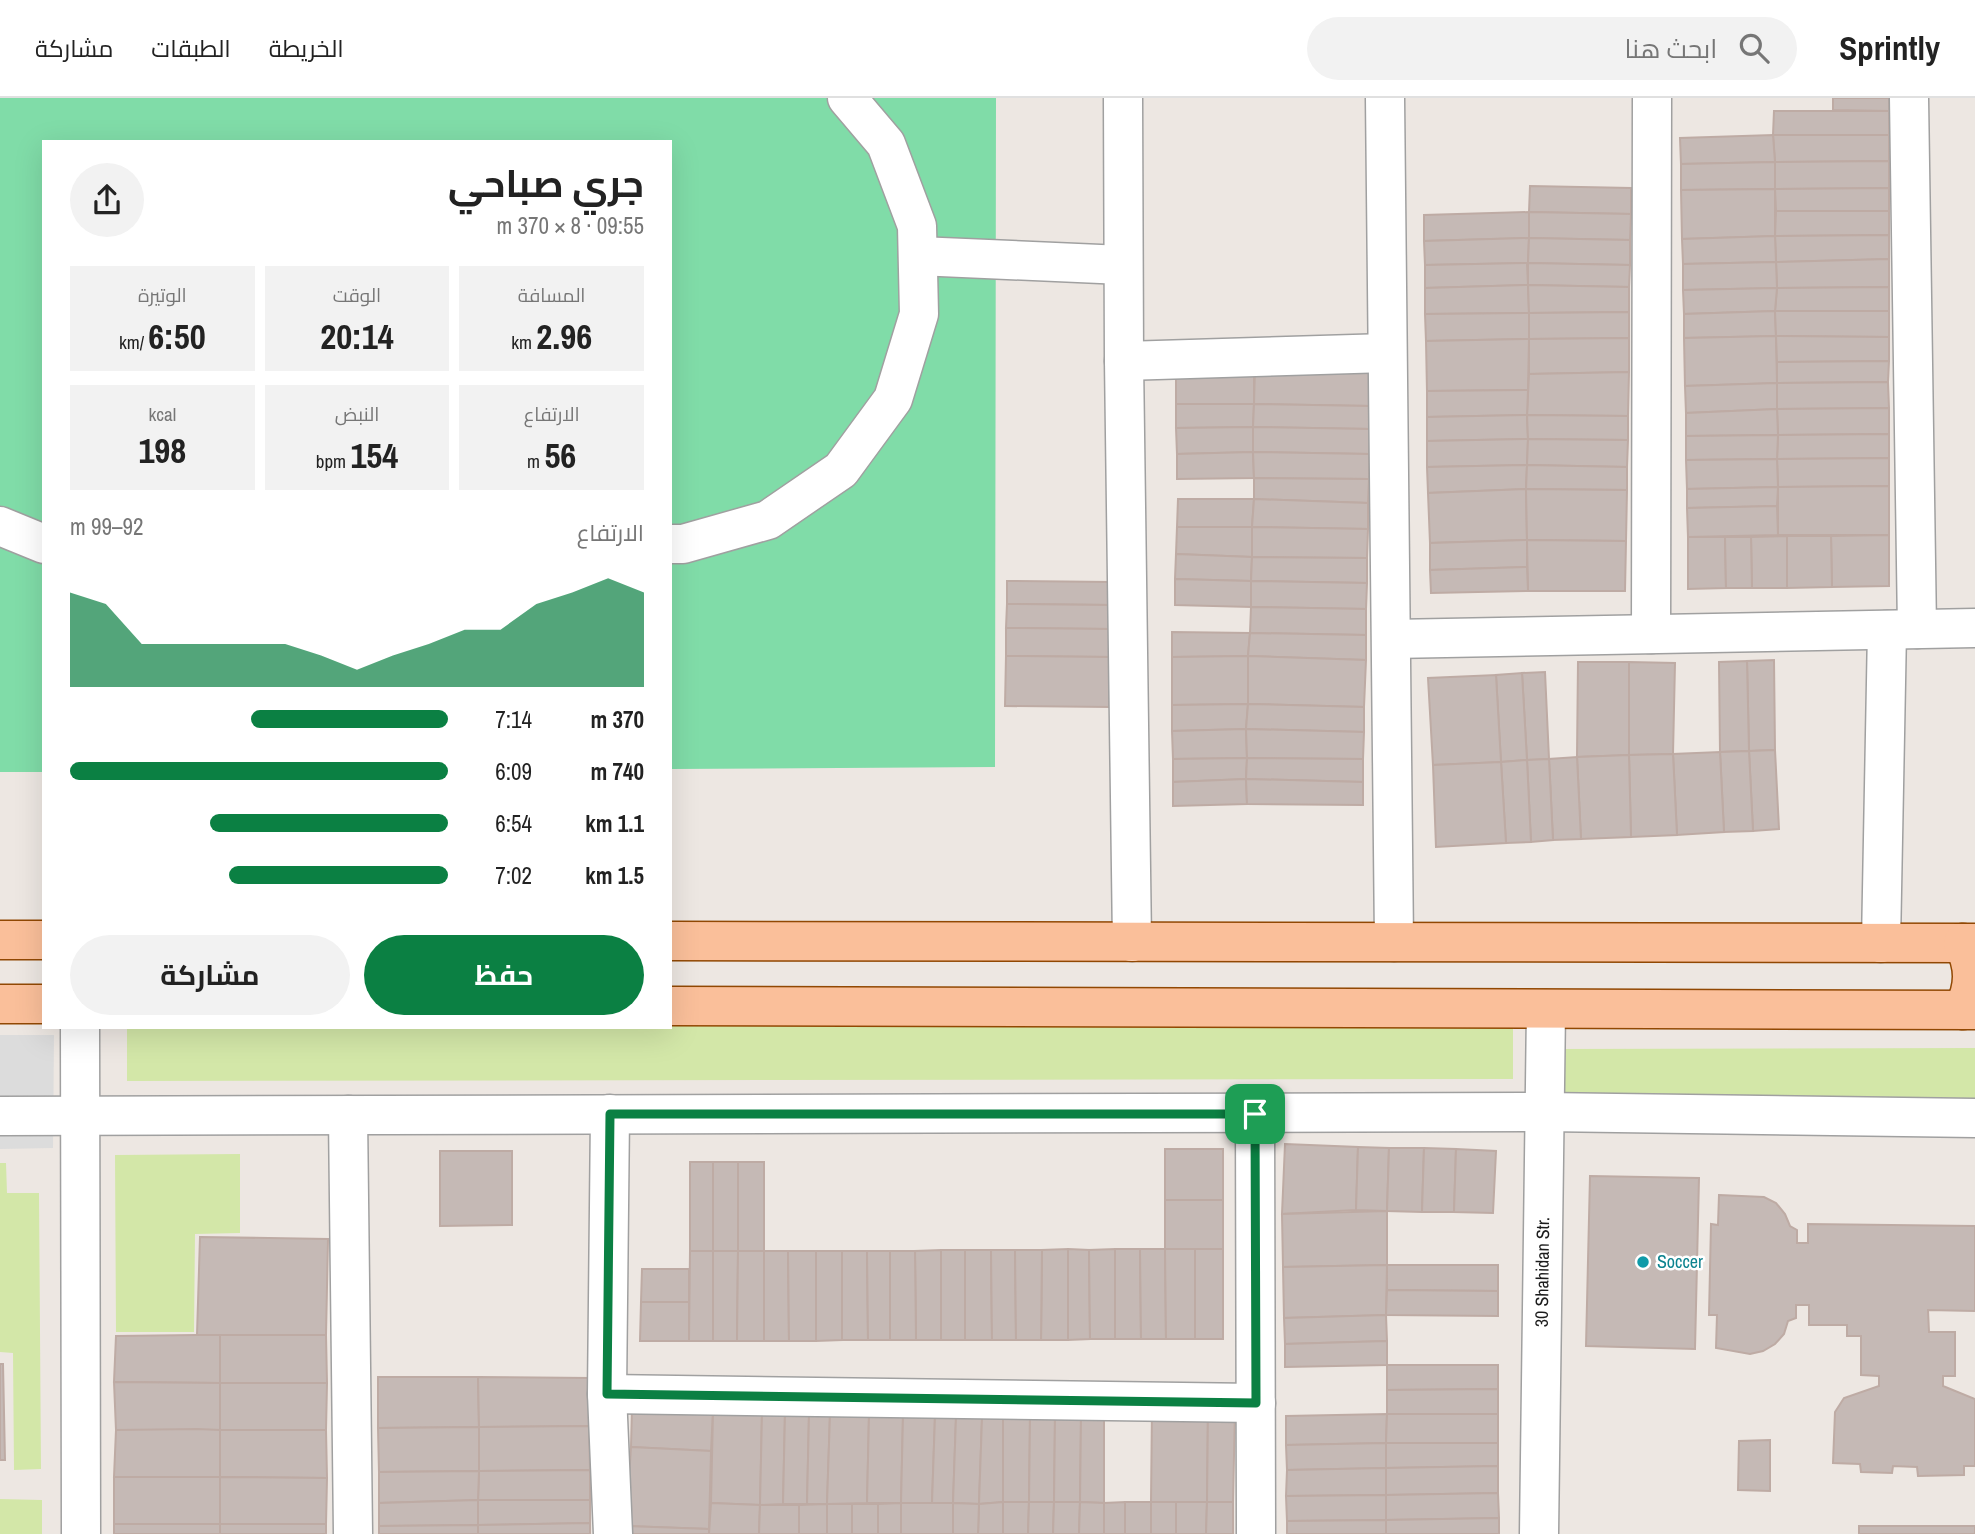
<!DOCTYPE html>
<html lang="ar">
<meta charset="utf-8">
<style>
:root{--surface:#fff;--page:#f2f2f2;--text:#222;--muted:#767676;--line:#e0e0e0;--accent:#0b8043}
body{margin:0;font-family:"Archivo Narrow",Cairo,sans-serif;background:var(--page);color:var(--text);direction:rtl;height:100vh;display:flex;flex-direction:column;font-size:26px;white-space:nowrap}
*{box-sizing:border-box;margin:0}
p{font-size:23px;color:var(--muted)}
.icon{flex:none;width:38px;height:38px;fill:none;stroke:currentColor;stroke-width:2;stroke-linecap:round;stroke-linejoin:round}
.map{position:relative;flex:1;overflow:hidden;direction:ltr}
.sheet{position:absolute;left:42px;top:42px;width:630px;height:889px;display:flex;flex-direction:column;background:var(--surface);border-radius:0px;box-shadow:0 7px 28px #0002;direction:rtl}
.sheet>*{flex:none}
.pin{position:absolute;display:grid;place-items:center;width:60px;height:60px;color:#fff;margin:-30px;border-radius:14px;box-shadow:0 4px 10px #0006}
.round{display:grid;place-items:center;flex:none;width:74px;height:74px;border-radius:37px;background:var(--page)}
.headline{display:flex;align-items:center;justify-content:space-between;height:119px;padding:0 28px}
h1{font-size:38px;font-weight:700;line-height:52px}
.metrics{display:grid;grid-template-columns:repeat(3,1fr);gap:10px;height:119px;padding:7px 28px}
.metrics div{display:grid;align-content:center;border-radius:0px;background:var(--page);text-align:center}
.metrics b{font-size:35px;font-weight:700}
.metrics small{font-size:19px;font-weight:400}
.metrics p{font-size:19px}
.chart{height:196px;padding:14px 28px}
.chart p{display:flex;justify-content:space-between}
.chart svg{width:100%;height:126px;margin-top:7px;fill:var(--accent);opacity:.7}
.cta{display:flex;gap:14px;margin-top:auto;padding:14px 28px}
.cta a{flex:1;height:80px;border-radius:42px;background:var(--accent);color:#fff;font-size:28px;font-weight:700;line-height:80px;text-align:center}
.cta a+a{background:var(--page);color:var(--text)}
ul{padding:0 28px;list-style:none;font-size:23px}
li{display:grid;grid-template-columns:112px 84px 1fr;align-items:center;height:52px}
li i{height:18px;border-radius:9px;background:var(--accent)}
header{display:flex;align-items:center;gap:42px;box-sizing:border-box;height:98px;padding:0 35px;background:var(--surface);border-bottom:2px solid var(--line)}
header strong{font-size:33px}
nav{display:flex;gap:38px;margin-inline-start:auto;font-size:24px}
.search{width:490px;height:63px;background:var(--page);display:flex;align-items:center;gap:18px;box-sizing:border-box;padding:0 24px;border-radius:38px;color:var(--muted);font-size:26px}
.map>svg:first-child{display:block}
.grass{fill:#d3e7a8}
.pitch{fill:#80dca8}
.parking{fill:#dcdcdc}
.building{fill:#c5b9b5;stroke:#beaba4;stroke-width:2}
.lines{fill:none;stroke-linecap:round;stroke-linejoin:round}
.minor-casing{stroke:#a0a0a0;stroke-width:41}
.major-casing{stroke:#914803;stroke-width:41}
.minor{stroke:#fff;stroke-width:38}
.major{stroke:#fabf9a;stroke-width:38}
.route-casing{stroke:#fff;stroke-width:14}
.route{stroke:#0b8043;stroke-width:9}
.culture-dot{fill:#0f9aa8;stroke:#fff;stroke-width:2.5}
.labels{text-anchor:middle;stroke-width:5;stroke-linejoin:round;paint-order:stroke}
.culture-label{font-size:18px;fill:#0d838f;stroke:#fff;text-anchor:start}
.street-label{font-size:18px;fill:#1c1c1c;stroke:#fff}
</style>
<header>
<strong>Sprintly</strong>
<div class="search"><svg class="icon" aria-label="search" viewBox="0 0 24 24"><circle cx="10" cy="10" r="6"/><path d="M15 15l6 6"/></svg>ابحث هنا</div>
<nav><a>الخريطة</a><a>الطبقات</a><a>مشاركة</a></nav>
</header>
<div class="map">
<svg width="1975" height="1436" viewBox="0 0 1975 1436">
<rect width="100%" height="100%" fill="#ede7e2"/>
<!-- grass -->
<g class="grass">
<path d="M1513 923V981L127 983V929H670V924Z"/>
<path d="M1975 950V1008L1553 1007 1556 951Z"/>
<path d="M240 1056V1135L195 1136 194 1234H116L115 1057Z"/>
<path d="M0 1065H6L7 1095H39L41 1371 14 1372 13 1255 0 1254Z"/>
<path d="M0 1401 42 1402V1436H0Z"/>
</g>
<!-- pitch -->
<path class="pitch" d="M0 0H996L995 669 670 671V44H44V674H0Z"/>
<!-- parking -->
<path class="parking" d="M0 937H54L53 1050 0 1051Z"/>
<!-- building -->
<g class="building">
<path d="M1833 0H1889V13L1833 12Z"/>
<path d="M1774 13H1889V37H1773Z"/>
<path d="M1773 37H1889V63L1775 64Z"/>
<path d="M1773 37 1775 64 1681 66 1680 40Z"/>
<path d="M1889 63V90L1775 91V64Z"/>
<path d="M1775 64V91L1681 92V66Z"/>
<path d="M1530 88 1631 90V116L1529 114Z"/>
<path d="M1889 90V113H1776L1775 91Z"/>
<path d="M1775 91V138L1682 141 1681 92Z"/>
<path d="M1776 113H1889V137L1775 138Z"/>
<path d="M1529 114V140L1424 143V117Z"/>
<path d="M1529 114 1631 116 1630 142 1529 140Z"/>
<path d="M1889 137V161L1776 164 1775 138Z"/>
<path d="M1775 138 1776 164 1683 166 1682 141Z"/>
<path d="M1529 140 1528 165 1425 167 1424 143Z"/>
<path d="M1529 140 1630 142V167L1528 165Z"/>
<path d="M1889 161V189L1777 190 1776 164Z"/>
<path d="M1776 164 1777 190 1683 192V166Z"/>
<path d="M1527 165 1528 187 1425 190V167Z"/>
<path d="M1528 165 1630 167 1629 189 1528 187Z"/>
<path d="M1528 187 1529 215 1425 216V190Z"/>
<path d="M1528 187 1629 189V214L1529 215Z"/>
<path d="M1889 189V213H1775L1777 190Z"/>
<path d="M1777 190 1775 213 1684 216 1683 192Z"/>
<path d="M1775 213 1776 238 1684 240V216Z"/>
<path d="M1775 213H1889V239L1776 238Z"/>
<path d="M1629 214V240L1529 241V215Z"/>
<path d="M1529 215V241L1426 243 1425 216Z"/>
<path d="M1776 238 1777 285 1685 288 1684 240Z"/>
<path d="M1776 238 1889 239V263L1777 264Z"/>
<path d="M1629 240V274L1529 276V241Z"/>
<path d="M1529 241 1528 292 1427 293 1426 243Z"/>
<path d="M1889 263 1888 284 1777 285V264Z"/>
<path d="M1255 270 1371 273 1370 308 1254 306Z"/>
<path d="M1254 271V306H1176V272Z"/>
<path d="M1629 274 1628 318 1527 317 1529 276Z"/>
<path d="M1888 284 1889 310 1777 311V285Z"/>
<path d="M1777 285V311L1686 315 1685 288Z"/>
<path d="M1528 292 1527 317 1427 319V293Z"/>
<path d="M1176 306H1254L1253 329 1176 330Z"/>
<path d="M1254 306 1370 308V331L1253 329Z"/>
<path d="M1889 310V336L1778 337 1777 311Z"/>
<path d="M1777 311 1778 337 1686 338V315Z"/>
<path d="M1527 317 1528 341 1427 343V319Z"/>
<path d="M1527 317 1628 318V342L1528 341Z"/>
<path d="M1253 329V354L1177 356 1176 330Z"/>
<path d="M1253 329 1370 331 1369 356 1253 354Z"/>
<path d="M1889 336V360L1777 361 1778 337Z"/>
<path d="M1778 337 1777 361 1686 362V338Z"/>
<path d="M1528 341 1527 367 1427 369V343Z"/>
<path d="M1528 341 1628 342 1627 369 1527 367Z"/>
<path d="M1253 354 1254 380 1177 381V356Z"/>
<path d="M1253 354 1369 356V381L1254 380Z"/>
<path d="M1889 360V388L1778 389 1777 361Z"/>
<path d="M1777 361 1778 389 1687 391 1686 362Z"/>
<path d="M1527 367 1526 391 1428 395 1427 369Z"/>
<path d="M1527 367 1627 369V392L1526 391Z"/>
<path d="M1254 380 1369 381 1368 405 1254 401Z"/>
<path d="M1889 388V437H1778V389Z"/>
<path d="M1778 389 1777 408 1687 410V391Z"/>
<path d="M1526 391 1527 442 1430 445 1428 395Z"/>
<path d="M1526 391 1627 392 1626 443 1527 442Z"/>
<path d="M1178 401H1254L1252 429H1177Z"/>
<path d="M1254 401 1368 405V431L1252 429Z"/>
<path d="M1777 408 1778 437 1688 439 1687 410Z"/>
<path d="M1177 429H1252V459L1176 456Z"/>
<path d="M1252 429 1368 431 1367 460 1252 459Z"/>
<path d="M1889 437V488L1832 489 1831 438Z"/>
<path d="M1787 438V490H1752L1751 439Z"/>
<path d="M1787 438H1831L1832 489 1787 490Z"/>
<path d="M1688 439H1725L1726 490 1688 491Z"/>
<path d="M1725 439H1751L1752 490H1726Z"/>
<path d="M1527 442V469L1430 472V445Z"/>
<path d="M1527 442 1626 443 1625 493H1528Z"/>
<path d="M1176 456 1252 459 1251 483 1175 481Z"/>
<path d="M1252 459 1367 460V485L1251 483Z"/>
<path d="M1527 469 1528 493 1431 495 1430 472Z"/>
<path d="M1175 481 1251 483V509L1175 507Z"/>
<path d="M1007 483 1111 484V507L1007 506Z"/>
<path d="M1251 483 1367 485 1366 511 1251 509Z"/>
<path d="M1007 506 1111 507 1110 531 1006 530Z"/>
<path d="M1251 509 1366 511V537L1250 535Z"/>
<path d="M1006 530 1110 531V559L1006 558Z"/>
<path d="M1172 534 1250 535 1248 558 1172 559Z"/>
<path d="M1250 535 1366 537V562L1248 558Z"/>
<path d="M1006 558 1110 559 1109 609 1005 608Z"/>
<path d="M1248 558V606L1172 607V559Z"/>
<path d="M1248 558 1366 562 1364 609 1248 606Z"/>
<path d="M1774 562 1775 652 1749 653 1747 563Z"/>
<path d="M1747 563 1749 653 1720 654 1719 564Z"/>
<path d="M1578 564H1629V657L1577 659Z"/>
<path d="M1629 564 1675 565 1673 656 1629 657Z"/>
<path d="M1545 574 1549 661 1527 662 1522 575Z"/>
<path d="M1522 575 1527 662 1501 664 1496 577Z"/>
<path d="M1496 577 1501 664 1433 667 1428 580Z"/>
<path d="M1248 606 1246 631 1172 633V607Z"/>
<path d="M1248 606 1364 609V634L1246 631Z"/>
<path d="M1246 631 1247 660 1173 661 1172 633Z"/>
<path d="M1246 631 1364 634 1363 661 1247 660Z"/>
<path d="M1775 652 1779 731 1753 733 1749 653Z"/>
<path d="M1749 653 1753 733 1724 734 1720 654Z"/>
<path d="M1720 654 1724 734 1677 737 1673 656Z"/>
<path d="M1673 656 1677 737 1631 739 1629 657Z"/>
<path d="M1629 657 1631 739 1581 741 1577 659Z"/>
<path d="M1577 659 1581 741 1553 742 1549 661Z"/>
<path d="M1247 660 1246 681 1173 684V661Z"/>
<path d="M1247 660 1363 661V684L1246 681Z"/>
<path d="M1549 661 1553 742 1531 744 1527 662Z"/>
<path d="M1527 662 1531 744 1506 745 1501 664Z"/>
<path d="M1501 664 1506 745 1436 749 1433 667Z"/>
<path d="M1246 681 1247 706 1173 708V684Z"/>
<path d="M1246 681 1363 684V707L1247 706Z"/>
<path d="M1285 1046 1358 1049 1356 1112 1282 1116Z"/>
<path d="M1358 1049 1389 1050 1387 1113 1356 1112Z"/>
<path d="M1389 1050H1424L1422 1114 1387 1113Z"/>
<path d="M1424 1050 1456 1051 1454 1114H1422Z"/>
<rect x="1165" y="1051" width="58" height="51"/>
<path d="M1456 1051 1496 1053 1493 1115 1454 1114Z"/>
<path d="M440 1053H512V1127L440 1128Z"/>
<rect x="690" y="1064" width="23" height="89"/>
<rect x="713" y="1064" width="25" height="89"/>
<rect x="738" y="1064" width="26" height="89"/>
<path d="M1590 1078 1699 1080 1695 1251 1586 1248Z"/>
<path d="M1719 1097 1764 1099 1776 1105 1785 1116 1790 1128 1797 1132V1145H1808V1126L1975 1128V1213L1928 1212 1929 1234H1955V1278H1943V1288L1975 1301V1368H1964V1377L1918 1378 1917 1369 1893 1368 1892 1375 1861 1374 1860 1366 1833 1365 1835 1314 1844 1300 1879 1288V1278L1861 1277V1238H1847V1227H1809V1207H1796V1220L1788 1223 1784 1236 1775 1246 1763 1253 1750 1256 1716 1250 1717 1217H1709L1711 1126 1718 1127Z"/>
<rect x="1165" y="1102" width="58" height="49"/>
<path d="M1387 1113V1167L1283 1169 1282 1116Z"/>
<path d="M200 1139 328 1141 326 1237H197Z"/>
<path d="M1068 1151 1089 1152 1090 1241 1068 1242Z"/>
<path d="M1068 1151V1242H1041L1042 1152Z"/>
<path d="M1115 1151H1140L1141 1241H1115Z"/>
<path d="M1115 1151V1241H1090L1089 1152Z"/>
<path d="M1140 1151H1165L1166 1241H1141Z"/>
<path d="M1165 1151H1195V1241H1166Z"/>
<rect x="1195" y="1151" width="28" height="90"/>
<rect x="941" y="1152" width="24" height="90"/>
<path d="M941 1152V1242H916L915 1153Z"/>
<path d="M965 1152H991L992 1242H965Z"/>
<path d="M991 1152H1015L1016 1242H992Z"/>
<path d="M1015 1152H1042L1041 1242H1016Z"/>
<path d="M690 1153H713V1243H689Z"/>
<path d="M713 1153H738L737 1243H713Z"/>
<path d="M738 1153H764V1243H737Z"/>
<path d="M764 1153H788L789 1243H764Z"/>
<path d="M788 1153H816V1243H789Z"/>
<path d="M816 1153H842V1242L816 1243Z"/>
<path d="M842 1153H867L868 1242H842Z"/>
<path d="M867 1153H890V1242H868Z"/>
<path d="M890 1153H915L916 1242H890Z"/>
<path d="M1387 1167H1498V1193L1387 1192Z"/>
<path d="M1387 1167 1386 1217 1284 1220 1283 1169Z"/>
<path d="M642 1171H689V1204H641Z"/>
<path d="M1387 1192 1498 1193V1218L1386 1217Z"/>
<path d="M641 1204H689V1243H640Z"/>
<path d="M1386 1217 1387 1243 1285 1246 1284 1220Z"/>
<path d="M197 1237H220V1285L114 1284 116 1238Z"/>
<path d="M220 1237H326L327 1285H220Z"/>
<path d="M1387 1243V1267L1285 1269V1246Z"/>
<path d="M0 1266H3L5 1362H0Z"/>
<path d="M1387 1267H1498V1291L1387 1292Z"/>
<path d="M378 1279H478L479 1329 378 1330Z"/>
<path d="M478 1279 590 1280 589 1328 479 1329Z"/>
<path d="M114 1284 220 1285V1332H116Z"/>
<path d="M220 1285H327L326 1332H220Z"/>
<path d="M1498 1291V1316H1387V1292Z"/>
<path d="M632 1310 713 1314 711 1353 631 1349Z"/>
<path d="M1152 1311H1208L1207 1404H1151Z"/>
<path d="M1208 1311 1235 1312 1233 1404H1207Z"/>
<path d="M713 1314 762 1315 760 1407 711 1405Z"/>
<path d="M762 1315H785L783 1406 760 1407Z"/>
<path d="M785 1315 809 1316 807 1406H783Z"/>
<path d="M809 1316H830L827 1406H807Z"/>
<path d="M830 1316 869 1317 867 1405 827 1406Z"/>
<path d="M1387 1316 1386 1345 1286 1347V1318Z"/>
<path d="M1387 1316H1498V1345H1386Z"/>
<path d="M869 1317 903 1318 901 1405H867Z"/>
<path d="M903 1318H935L932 1405H901Z"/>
<path d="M935 1318 956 1319 953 1405H932Z"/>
<path d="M956 1319 982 1320 979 1406 953 1405Z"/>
<path d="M1003 1319H1030L1029 1404H1003Z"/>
<path d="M1003 1319V1404L979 1406 982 1320Z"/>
<path d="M1030 1319H1055L1054 1404H1029Z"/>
<path d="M1055 1319H1081L1080 1404H1054Z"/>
<path d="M1081 1319H1104V1405L1080 1404Z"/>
<path d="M589 1328 590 1372 479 1373V1329Z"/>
<path d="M479 1329V1373L379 1374 378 1330Z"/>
<path d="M197 1331 220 1332V1379H114L116 1332Z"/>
<path d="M220 1332H326L327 1380 220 1379Z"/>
<path d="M1770 1342V1393L1738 1392 1739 1343Z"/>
<path d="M1386 1345H1498V1368L1386 1370Z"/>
<path d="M1386 1345V1370L1287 1372 1286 1347Z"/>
<path d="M631 1349 711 1353 709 1431 626 1428Z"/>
<path d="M1498 1368V1395L1386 1397V1370Z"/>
<path d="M1386 1370V1397L1286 1398 1287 1372Z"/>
<path d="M590 1372V1402H478L479 1373Z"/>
<path d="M479 1373 478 1402 379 1405V1374Z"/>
<rect x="114" y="1379" width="106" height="47"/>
<path d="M220 1379 327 1380 326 1426H220Z"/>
<path d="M1498 1395 1499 1420 1386 1422V1397Z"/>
<path d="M1386 1397V1422L1287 1423 1286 1398Z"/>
<path d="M478 1402H590V1425L478 1427Z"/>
<path d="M478 1402V1427L379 1428V1405Z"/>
<path d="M1003 1404H1029L1028 1436H1003Z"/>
<path d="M1003 1404V1436H978L979 1406Z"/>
<path d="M1029 1404H1054L1053 1436H1028Z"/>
<path d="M1054 1404H1080L1079 1436H1053Z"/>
<path d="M1080 1404 1104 1405V1436H1079Z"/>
<path d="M1125 1404V1436H1104V1405Z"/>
<rect x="1125" y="1404" width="26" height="32"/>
<rect x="1151" y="1404" width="25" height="32"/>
<path d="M1176 1404H1207L1206 1436H1176Z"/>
<path d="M1207 1404H1233V1436H1206Z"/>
<path d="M711 1405 760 1407 759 1436H709Z"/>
<path d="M901 1405V1436H878V1406Z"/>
<rect x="901" y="1405" width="52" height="31"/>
<path d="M953 1405 979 1406 978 1436H953Z"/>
<path d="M827 1406V1436H799V1407Z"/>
<rect x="827" y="1406" width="25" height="30"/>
<rect x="852" y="1406" width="26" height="30"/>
<path d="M760 1407H799V1436H759Z"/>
<path d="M1499 1420V1436H1386V1422Z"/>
<path d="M1386 1422V1436H1287V1423Z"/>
<path d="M590 1425V1436H478V1427Z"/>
<rect x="114" y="1426" width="106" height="10"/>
<rect x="220" y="1426" width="106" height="10"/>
<path d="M478 1427V1436H379V1428Z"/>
<path d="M626 1428 709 1431V1436H626Z"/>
<rect x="1859" y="1428" width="116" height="8"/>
</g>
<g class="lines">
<!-- minor casing -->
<g class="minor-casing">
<g id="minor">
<path d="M1123 0 1124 263 1132 844"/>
<path d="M1385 0 1394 844"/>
<path d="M1909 0 1917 531"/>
<path d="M918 158 1123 167"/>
<path d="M1124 263 1387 255"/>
<path d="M0 428 44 446"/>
<path d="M670 446H683L768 422 841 372 893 301 919 216 917 128 886 46 847 0"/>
<path d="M1651 536 1652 0"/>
<path d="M1392 541 1975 530"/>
<path d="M1881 845 1887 532"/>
<path d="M80 929 81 1436"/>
<path d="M610 1016 607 1296 613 1436"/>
<path d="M1255 1016 1256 1436"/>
<path d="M348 1017 353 1436"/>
<path d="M0 1018 1544 1014 1975 1020"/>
<path d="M607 1296 1256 1305"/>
<path id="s1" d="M1539 1436 1546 911"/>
</g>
</g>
<!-- major casing -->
<g class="major-casing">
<g id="major">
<path d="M0 842H44"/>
<path d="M670 843 1975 845"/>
<path d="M1963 845C1975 868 1975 889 1963 912"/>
<path d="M0 906H44"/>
<path d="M670 908 1975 912"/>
</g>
</g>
<!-- minor -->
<use href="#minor" class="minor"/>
<!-- major -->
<use href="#major" class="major"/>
</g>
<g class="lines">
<!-- route casing -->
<g class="route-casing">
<path id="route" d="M610 1016H1255L1256 1305 607 1296Z"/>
</g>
<!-- route -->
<use href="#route" class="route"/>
</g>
<!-- markers -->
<circle class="culture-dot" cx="1643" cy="1164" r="7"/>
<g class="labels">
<!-- culture labels -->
<g class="culture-label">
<text x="1657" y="1170">Soccer</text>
</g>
<!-- street labels -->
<g class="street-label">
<text dy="6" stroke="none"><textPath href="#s1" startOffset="262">30 Shahidan Str.</textPath></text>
</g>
</g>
</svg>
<div class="pin" style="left:1255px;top:1016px;background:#1e9e55"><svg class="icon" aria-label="arrive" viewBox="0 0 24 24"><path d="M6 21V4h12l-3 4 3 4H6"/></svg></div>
<section class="sheet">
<div class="headline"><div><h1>جري صباحي</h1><p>09:55 · 8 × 370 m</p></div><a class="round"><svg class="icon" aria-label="share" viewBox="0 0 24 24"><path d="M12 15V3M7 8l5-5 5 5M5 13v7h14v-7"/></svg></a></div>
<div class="metrics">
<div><p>المسافة</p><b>2.96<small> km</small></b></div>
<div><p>الوقت</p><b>20:14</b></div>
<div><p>الوتيرة</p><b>6:50<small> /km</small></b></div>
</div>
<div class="metrics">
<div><p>الارتفاع</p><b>56<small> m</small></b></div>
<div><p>النبض</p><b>154<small> bpm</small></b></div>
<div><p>kcal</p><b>198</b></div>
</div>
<div class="chart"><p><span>الارتفاع</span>92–99 m</p>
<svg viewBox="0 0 160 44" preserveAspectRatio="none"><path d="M0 44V11L10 15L20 29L30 29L40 29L50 29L60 29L70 33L80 38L90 33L100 29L110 24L120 24L130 15L140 11L150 6L160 11V44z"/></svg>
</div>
<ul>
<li><b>370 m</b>7:14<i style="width:52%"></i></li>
<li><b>740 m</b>6:09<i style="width:100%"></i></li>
<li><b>1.1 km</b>6:54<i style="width:63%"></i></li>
<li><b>1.5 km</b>7:02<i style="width:58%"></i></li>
</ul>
<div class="cta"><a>حفظ</a><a>مشاركة</a></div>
</section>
</div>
